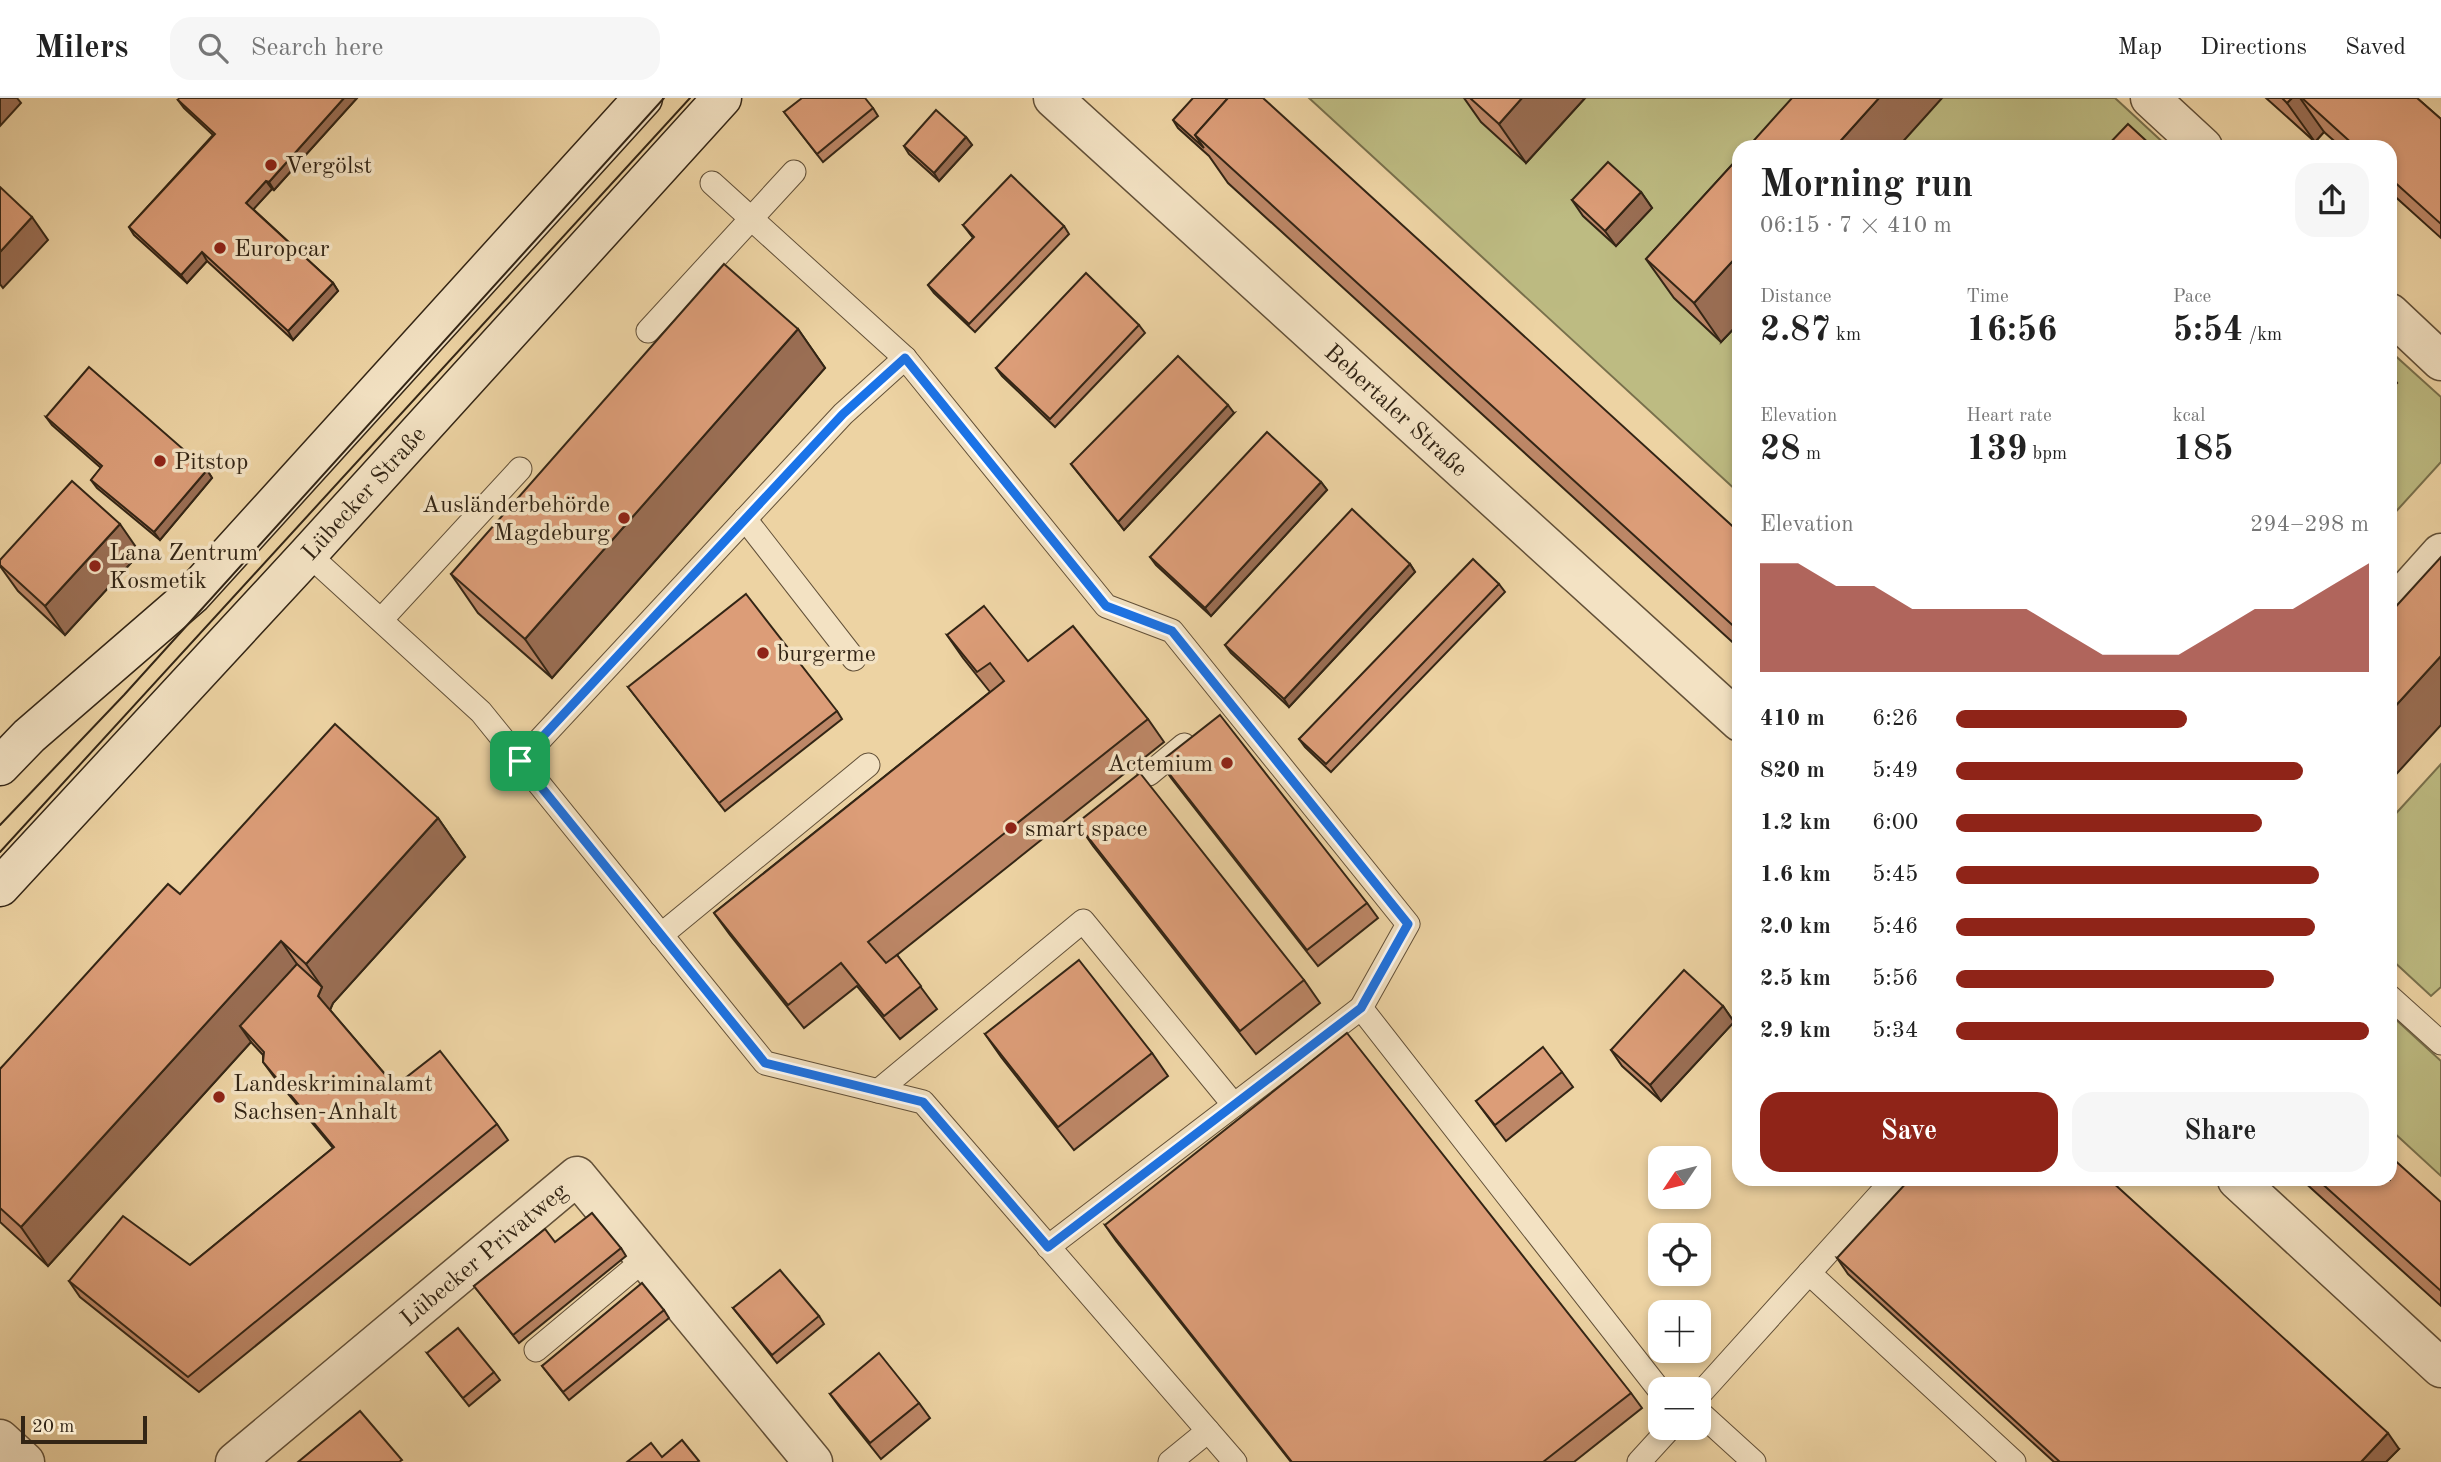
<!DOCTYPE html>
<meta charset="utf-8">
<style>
:root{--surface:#fff;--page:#f6f6f6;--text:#222;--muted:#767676;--line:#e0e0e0;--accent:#8f2418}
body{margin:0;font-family:"Old Standard TT",serif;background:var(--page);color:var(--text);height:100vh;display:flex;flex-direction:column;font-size:26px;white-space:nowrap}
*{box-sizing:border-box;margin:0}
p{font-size:23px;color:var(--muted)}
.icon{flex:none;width:38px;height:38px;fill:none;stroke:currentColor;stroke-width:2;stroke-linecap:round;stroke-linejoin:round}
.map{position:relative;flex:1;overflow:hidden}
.side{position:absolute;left:1732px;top:42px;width:665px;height:1046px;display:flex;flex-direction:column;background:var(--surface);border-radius:21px;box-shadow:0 4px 10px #0003}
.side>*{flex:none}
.needle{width:46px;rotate:235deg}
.controls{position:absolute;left:1648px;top:1048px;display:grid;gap:14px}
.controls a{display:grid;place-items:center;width:63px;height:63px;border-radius:14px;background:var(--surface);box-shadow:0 4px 10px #0003;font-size:35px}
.scale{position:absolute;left:21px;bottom:18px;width:126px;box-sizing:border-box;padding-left:7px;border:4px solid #332515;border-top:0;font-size:19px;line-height:24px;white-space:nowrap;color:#332515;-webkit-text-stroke:5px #f3e2c3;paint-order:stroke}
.pin{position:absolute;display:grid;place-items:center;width:60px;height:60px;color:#fff;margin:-30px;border-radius:14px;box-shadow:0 4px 10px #0006}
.round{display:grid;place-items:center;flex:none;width:74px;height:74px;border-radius:21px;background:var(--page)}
.summary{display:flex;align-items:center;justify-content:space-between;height:119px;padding:0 28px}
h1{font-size:38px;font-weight:800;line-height:52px}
.metrics{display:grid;grid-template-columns:repeat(3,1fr);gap:10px;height:119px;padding:7px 28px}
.metrics div{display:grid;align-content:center}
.metrics b{font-size:35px;font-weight:800}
.metrics small{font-size:19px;font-weight:400}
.metrics p{font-size:19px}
.chart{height:196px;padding:14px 28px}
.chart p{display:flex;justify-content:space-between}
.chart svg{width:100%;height:126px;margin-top:7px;fill:var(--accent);opacity:.7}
.button{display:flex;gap:14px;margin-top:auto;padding:14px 28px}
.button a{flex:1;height:80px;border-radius:21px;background:var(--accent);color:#fff;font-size:28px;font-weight:800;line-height:80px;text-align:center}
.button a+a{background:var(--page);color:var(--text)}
ul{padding:0 28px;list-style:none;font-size:23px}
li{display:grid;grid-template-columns:112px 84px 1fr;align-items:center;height:52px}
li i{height:18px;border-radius:9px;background:var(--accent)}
header{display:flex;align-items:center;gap:42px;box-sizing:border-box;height:98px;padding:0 35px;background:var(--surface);border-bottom:2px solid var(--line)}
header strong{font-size:33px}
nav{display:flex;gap:38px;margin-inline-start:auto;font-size:24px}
.search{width:490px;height:63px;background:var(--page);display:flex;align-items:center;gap:18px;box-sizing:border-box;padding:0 24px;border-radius:21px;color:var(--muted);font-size:26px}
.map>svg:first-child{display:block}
.green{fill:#bdbb82;stroke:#78704c;stroke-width:2}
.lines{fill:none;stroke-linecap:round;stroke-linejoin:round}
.service-casing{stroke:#625038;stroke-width:25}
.minor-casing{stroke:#625038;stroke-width:41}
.secondary-casing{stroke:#332515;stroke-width:41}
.service{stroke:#f3e2c3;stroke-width:23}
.minor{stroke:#f3e2c3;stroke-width:38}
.secondary{stroke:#f3e2c3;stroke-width:38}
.tram{stroke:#332515;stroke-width:2}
.wall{fill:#bd8767;stroke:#332515;stroke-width:2}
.shaded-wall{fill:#9a6e54;stroke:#332515;stroke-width:2}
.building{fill:#dc9d78;stroke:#332515;stroke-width:2}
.route-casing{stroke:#fff;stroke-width:14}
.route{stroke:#1a73e8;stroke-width:9}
.poi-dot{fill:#8f2418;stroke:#f3e2c3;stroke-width:2.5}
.labels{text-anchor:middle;stroke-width:7;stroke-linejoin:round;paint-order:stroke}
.poi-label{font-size:24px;fill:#332515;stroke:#f3e2c3;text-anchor:start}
.street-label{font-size:24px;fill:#332515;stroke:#f3e2c3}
</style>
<header>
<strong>Milers</strong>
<div class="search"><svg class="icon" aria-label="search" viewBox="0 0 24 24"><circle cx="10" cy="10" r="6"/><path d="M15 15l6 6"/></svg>Search here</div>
<nav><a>Map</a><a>Directions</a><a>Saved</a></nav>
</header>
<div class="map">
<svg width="2441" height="1364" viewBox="0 0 2441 1364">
<rect width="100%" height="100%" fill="#edd3a3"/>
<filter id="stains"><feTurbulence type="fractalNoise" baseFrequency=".00286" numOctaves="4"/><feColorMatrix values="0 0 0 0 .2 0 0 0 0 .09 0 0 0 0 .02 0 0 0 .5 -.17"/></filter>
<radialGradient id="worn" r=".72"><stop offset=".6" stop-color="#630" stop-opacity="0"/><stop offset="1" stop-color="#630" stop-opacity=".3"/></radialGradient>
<!-- green -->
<g class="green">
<path d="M1309 0H1503L1526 65 1585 0H1854L1810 49H1740L1739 127 1721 244 1739 224V395Z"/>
<path d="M1942 0H2115L2168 49H1898Z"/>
<path d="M2390 253 2441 299V364L2391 419V292L2397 285 2391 278Z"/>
<path d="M2441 666V889L2431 898 2391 861 2390 722Z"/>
<path d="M2391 917 2441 963V1078L2391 1032Z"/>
</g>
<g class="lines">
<!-- service casing -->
<g class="service-casing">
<g id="service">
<path d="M712 85 905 260 1106 508 1172 533 1408 826 1361 910"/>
<path d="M648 233 794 74"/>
<path d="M745 421 854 561"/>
<path d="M308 456 481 614 765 965 923 1004 1235 1364"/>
<path d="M381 522 520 371"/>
<path d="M520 663 843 316 905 260"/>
<path d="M1149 676 1184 647"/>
<path d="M661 837 868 667"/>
<path d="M2390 899 2441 945"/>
<path d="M878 993 1083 823 1234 1007"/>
<path d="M1048 1149 1361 910 1661 1294"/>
<path d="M1809 1175 2014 1364"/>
<path d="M536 1252 645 1161"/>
<path d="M1699 1297 1893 1082"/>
<path d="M1699 1314 1754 1364"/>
<path d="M1170 1364 1208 1333"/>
<path d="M1639 1364 1670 1330"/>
</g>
</g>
<!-- minor casing -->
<g class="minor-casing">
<g id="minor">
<path id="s1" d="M1053 0 1740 624"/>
<path d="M2150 0 2203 49"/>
<path d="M2390 215 2441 263"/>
<path d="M2390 512 2441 455"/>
<path d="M2237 1082 2441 1270"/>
<path d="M0 1341 25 1364"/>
<path id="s2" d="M235 1364 577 1078 813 1364"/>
</g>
</g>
<!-- secondary casing -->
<g class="secondary-casing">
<g id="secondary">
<path d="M0 668 29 638 192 497 643 0"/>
<path id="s3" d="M0 789 308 456 722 0"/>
</g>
</g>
<!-- service -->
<use href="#service" class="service"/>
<!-- minor -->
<use href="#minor" class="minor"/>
<!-- secondary -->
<use href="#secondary" class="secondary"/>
<!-- tram -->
<g class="tram">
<path d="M0 727 124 597 664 0"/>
<path d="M0 754 690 0"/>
</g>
</g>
<!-- wall -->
<g class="wall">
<path d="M357 0 274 92 272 91 253 111 333 185 338 193 293 242 207 163 187 185 134 137 129 129 213 37 184 10 178 2Z"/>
<path d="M1464 0H1585L1526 65 1481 24Z"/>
<path d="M2266 0H2417L2441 21V140L2390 94V49H2341L2324 34 2315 44Z"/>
<path d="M873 10 878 18 823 64 784 14Z"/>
<path d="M1173 22 1740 435V551L1228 85 1209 58 1178 30Z"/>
<path d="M966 39 972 47 939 83 909 56 904 48Z"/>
<path d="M1740 58V224L1721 244 1674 200 1646 161Z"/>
<path d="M1641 94 1652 110 1616 148 1583 118 1572 102Z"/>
<path d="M963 127 1064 128 1069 136 975 234 934 195 928 187 973 140Z"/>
<path d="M1139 227 1145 235 1055 329 1002 278 996 270Z"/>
<path d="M798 231 825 270 552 580 478 515 451 476Z"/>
<path d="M1234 315 1124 432 1071 366Z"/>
<path d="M46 319 207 372 212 380 160 442 97 390 91 382 101 370 52 327Z"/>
<path d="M1321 384 1327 392 1211 518 1156 467 1150 459Z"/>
<path d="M140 455 65 537 18 493 0 468V462Z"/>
<path d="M1410 466 1415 474 1289 609 1231 555 1225 547Z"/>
<path d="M1499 486 1505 494 1331 674 1305 649 1299 641Z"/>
<path d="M947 537 1028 563 1148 621 1164 644 897 857 937 911 900 941 857 888 804 930 730 837 714 815 990 594 963 560Z"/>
<path d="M628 589 837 613 842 621 725 713Z"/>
<path d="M1160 664 1367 805 1378 820 1318 868 1171 680Z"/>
<path d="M438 720 465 759 333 905 330 912 395 988 497 1026 508 1042 199 1294 80 1199 69 1183 190 1167 333 1050 274 979 263 964V957L251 944 48 1168 0 1124V971L180 796Z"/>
<path d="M1077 725 1304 882 1320 905 1256 956 1093 748Z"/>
<path d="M1723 908 1734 924 1661 1003 1622 968 1611 952Z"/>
<path d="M985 936 1152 955 1168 978 1074 1052 1001 959Z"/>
<path d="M1562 974 1573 989 1506 1043 1476 1003Z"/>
<path d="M2302 1082H2390L2441 1104V1208Z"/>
<path d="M1105 1127 1631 1295 1642 1310 1574 1364H1291L1116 1143Z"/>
<path d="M555 1144 621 1150 626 1158 519 1245 474 1188Z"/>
<path d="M1837 1160 2399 1351 2386 1364H2054L1848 1176Z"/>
<path d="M733 1210 819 1218 824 1226 777 1265Z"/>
<path d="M664 1212 669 1220 569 1302 542 1268Z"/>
<path d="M427 1255 494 1274 500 1282 469 1308Z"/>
<path d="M830 1296 919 1305 930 1320 881 1361 841 1311Z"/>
</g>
<!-- shaded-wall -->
<g class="shaded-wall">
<path d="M0 0H17L21 5 0 28Z"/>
<path d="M344 0H357L274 92 269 84Z"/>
<path d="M1522 0H1585L1526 65 1499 26Z"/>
<path d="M1879 0H1942L1898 49H1835Z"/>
<path d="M2292 0H2300L2324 34 2315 44 2287 5Z"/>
<path d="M966 39 972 47 939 83 934 75Z"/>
<path d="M266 83 272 91 252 113 246 105Z"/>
<path d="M1641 94 1652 110 1616 148 1605 133Z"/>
<path d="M32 119 48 142 3 190 0 186V154Z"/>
<path d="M202 154 207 163 187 185 181 177Z"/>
<path d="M1740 155V224L1721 244 1694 205Z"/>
<path d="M333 185 338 193 293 242 288 233Z"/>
<path d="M798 231 825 270 552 580 525 541Z"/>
<path d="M2390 275 2397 285 2390 292Z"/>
<path d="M1228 307 1234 315 1124 432 1118 424Z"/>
<path d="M207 372 212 380 160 442 154 434Z"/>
<path d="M1321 384 1327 392 1211 518 1205 510Z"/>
<path d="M120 426 140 455 65 537 45 508Z"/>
<path d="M1410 466 1415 474 1289 609 1284 601Z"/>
<path d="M2441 558V627L2390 683V614Z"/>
<path d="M438 720 465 759 333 905 329 914 318 898 322 889 306 866Z"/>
<path d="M281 843 308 882 240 928 251 944 48 1168 21 1129Z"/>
<path d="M1723 908 1734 924 1661 1003 1650 987Z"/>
<path d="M2388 1335 2399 1351 2386 1364H2361Z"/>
</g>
<!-- building -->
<g class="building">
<path d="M179 0H344L269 84 266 83 246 105 333 185 288 233 202 154 181 177 129 129 215 36 178 2Z"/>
<path d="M802 0H865L873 10 817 56 784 14Z"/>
<path d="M1193 0H1228L1195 37 1204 50 1173 22Z"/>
<path d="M1228 0H1263L1740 435V534L1195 37Z"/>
<path d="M1470 0H1522L1499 26Z"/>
<path d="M1792 0H1879L1835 49H1748Z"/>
<path d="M2282 0H2292L2287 5Z"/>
<path d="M2302 0H2417L2441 21V126L2390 80V49H2356Z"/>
<path d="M936 12 966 39 934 75 904 48Z"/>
<path d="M2128 26 2153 49H2106Z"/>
<path d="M1740 58V155L1694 205 1646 161Z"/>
<path d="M1608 64 1641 94 1605 133 1572 102Z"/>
<path d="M1011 77 1064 128 969 226 928 187 974 139 963 127Z"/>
<path d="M0 89 32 119 0 154Z"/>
<path d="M724 166 798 231 525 541 451 476Z"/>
<path d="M1086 175 1139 227 1050 321 996 270Z"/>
<path d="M1178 258 1228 307 1118 424 1071 366Z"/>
<path d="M89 269 207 372 154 434 91 382 102 368 46 319Z"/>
<path d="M1267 334 1321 384 1205 510 1150 459Z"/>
<path d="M72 383 120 426 45 508 0 467V462Z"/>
<path d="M1352 411 1410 466 1284 601 1225 547Z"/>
<path d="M2441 459V558L2390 614V515Z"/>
<path d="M1473 461 1499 486 1326 666 1299 641Z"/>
<path d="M746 496 837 613 719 705 628 589Z"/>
<path d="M984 508 1028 563 1073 528 1148 621 868 844 886 865 897 857 921 888 884 918 841 865 788 907 714 815 1004 583 990 565 977 574 947 537Z"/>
<path d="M1220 617 1367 805 1307 852 1160 664Z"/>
<path d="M335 626 438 720 306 866 281 843 21 1129 0 1110V971L168 786 180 796Z"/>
<path d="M1140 675 1304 882 1240 933 1077 725Z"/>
<path d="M1079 862 1152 955 1058 1029 985 936Z"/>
<path d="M297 866 322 889 318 898 395 988 440 953 497 1026 188 1279 69 1183 123 1118 190 1167 334 1049 263 964 264 954 240 928Z"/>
<path d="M1684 872 1723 908 1650 987 1611 952Z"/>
<path d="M1347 935 1631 1295 1543 1364H1292L1105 1127Z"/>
<path d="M1543 949 1562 974 1495 1027 1476 1003Z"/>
<path d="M2390 1058 2441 1104V1193L2318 1082H2390Z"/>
<path d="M1909 1082H2110L2388 1335 2361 1364H2060L1837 1160Z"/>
<path d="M592 1115 621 1150 513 1237 474 1188 545 1131 555 1144Z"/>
<path d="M780 1172 819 1218 772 1257 733 1210Z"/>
<path d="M642 1185 664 1212 563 1294 542 1268Z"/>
<path d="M458 1230 494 1274 463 1300 427 1255Z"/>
<path d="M879 1255 919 1305 870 1345 830 1296Z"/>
<path d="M360 1313 402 1362 399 1364H298Z"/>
<path d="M682 1342 699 1363 697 1364H627L651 1345 662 1359Z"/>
</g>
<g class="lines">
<!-- route casing -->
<g class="route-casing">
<path id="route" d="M905 260 1106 508 1172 533 1408 826 1361 910 1048 1149 923 1004 765 965 520 663 843 316Z"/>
</g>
<!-- route -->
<use href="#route" class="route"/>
</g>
<!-- markers -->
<g class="poi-dot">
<circle cx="271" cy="67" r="7"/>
<circle cx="220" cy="150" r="7"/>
<circle cx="160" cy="363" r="7"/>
<circle cx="624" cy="420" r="7"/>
<circle cx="95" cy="468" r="7"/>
<circle cx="763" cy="555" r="7"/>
<circle cx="1227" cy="665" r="7"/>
<circle cx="1011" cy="730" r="7"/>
<circle cx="219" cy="999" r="7"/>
</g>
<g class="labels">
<!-- poi labels -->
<g class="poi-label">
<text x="285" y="75">Vergölst</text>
<text x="234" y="158">Europcar</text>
<text x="174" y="371">Pitstop</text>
<text x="610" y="414" text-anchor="end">Ausländerbehörde<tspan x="610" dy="28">Magdeburg</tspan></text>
<text x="109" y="462">Lana Zentrum<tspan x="109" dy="28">Kosmetik</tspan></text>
<text x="777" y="563">burgerme</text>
<text x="1213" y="673" text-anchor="end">Actemium</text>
<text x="1025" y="738">smart space</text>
<text x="233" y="993">Landeskriminalamt<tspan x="233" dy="28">Sachsen-Anhalt</tspan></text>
</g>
<!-- street labels -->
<g class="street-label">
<text dy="8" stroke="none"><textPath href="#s1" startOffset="464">Bebertaler Straße</textPath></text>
<text dy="8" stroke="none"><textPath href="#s3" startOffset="536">Lübecker Straße</textPath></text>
<text dy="8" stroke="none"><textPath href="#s2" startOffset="324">Lübecker Privatweg</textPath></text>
</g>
</g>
<rect width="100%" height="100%" filter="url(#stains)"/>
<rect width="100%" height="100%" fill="url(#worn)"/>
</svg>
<div class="controls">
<a><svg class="needle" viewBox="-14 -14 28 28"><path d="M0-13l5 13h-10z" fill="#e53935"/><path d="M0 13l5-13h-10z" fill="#767676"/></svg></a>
<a><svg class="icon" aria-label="locate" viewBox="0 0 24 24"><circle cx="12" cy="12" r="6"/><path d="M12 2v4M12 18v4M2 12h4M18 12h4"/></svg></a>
<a>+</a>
<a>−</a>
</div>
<div class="scale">20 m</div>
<div class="pin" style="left:520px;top:663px;background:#1e9e55"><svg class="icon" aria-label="arrive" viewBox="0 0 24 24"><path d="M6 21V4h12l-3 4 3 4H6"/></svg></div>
<section class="side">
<div class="summary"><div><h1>Morning run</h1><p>06:15 · 7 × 410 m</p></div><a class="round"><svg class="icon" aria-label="share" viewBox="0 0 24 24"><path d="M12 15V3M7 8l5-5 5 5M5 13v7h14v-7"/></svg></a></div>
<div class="metrics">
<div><p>Distance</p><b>2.87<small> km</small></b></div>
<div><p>Time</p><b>16:56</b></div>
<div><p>Pace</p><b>5:54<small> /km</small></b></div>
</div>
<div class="metrics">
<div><p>Elevation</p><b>28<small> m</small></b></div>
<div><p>Heart rate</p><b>139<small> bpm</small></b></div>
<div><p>kcal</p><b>185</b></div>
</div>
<div class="chart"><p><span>Elevation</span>294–298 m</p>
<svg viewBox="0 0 160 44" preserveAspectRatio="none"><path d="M0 44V6L10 6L20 14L30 14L40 22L50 22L60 22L70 22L80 30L90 38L100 38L110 38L120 30L130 22L140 22L150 14L160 6V44z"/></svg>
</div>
<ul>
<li><b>410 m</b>6:26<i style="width:56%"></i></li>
<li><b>820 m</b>5:49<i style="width:84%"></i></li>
<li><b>1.2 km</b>6:00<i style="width:74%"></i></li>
<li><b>1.6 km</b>5:45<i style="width:88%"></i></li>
<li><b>2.0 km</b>5:46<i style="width:87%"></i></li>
<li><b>2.5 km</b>5:56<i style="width:77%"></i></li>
<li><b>2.9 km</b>5:34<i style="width:100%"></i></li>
</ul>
<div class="button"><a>Save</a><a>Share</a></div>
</section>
</div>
